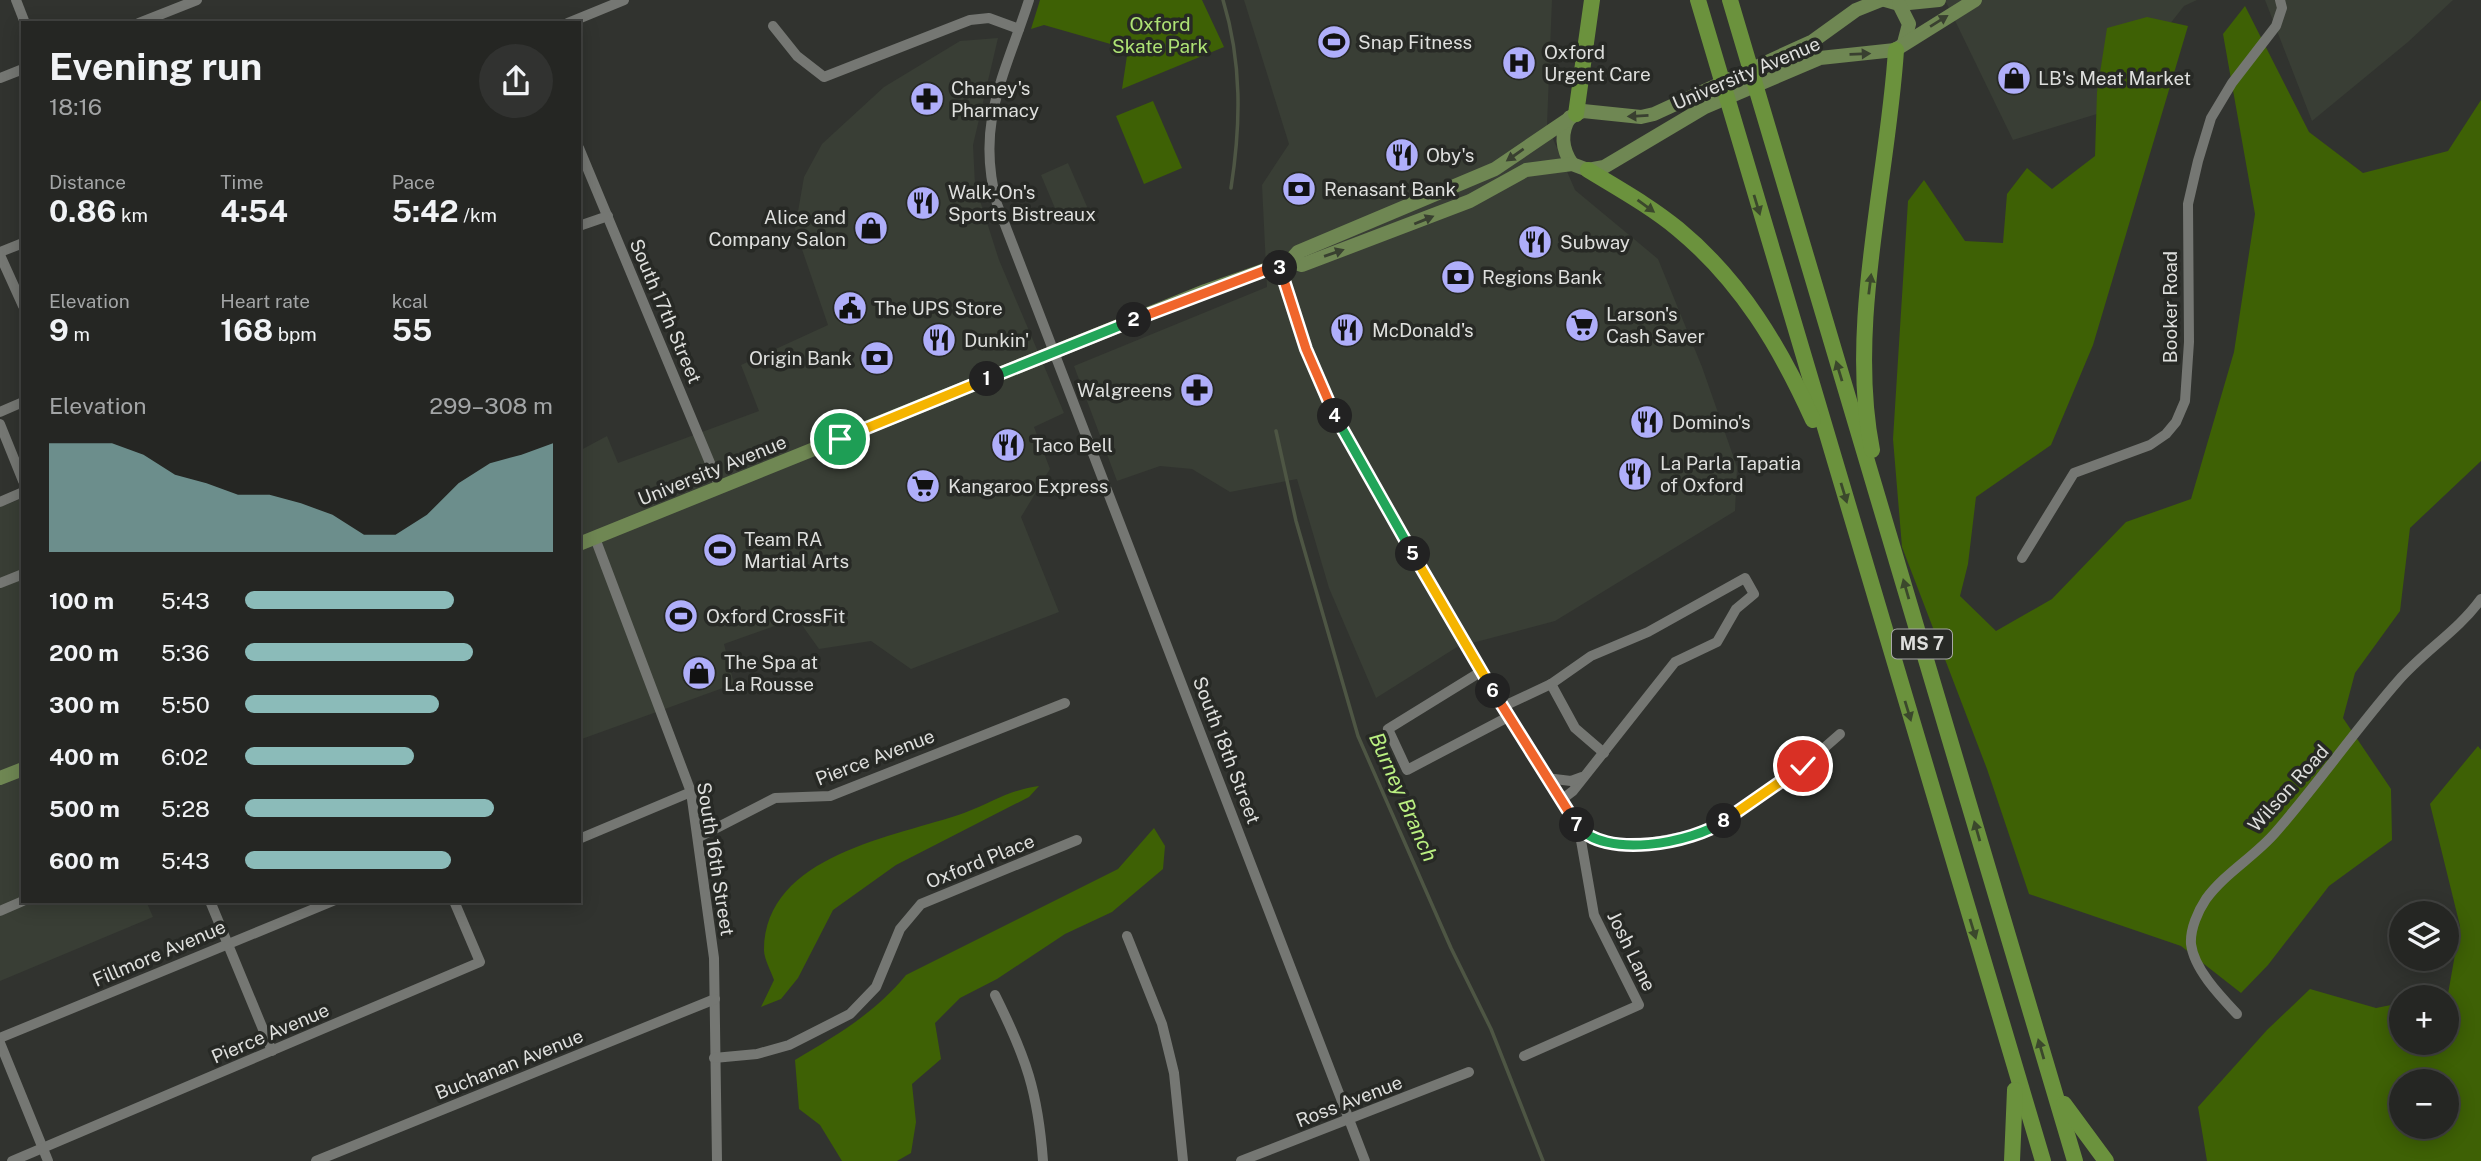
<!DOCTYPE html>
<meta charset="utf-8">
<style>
:root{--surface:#252623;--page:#313230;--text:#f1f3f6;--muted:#a3a5a6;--line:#424341;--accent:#8bbbb9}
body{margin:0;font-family:"Public Sans",sans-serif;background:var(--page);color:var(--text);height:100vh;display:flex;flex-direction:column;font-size:26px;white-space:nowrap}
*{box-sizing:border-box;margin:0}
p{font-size:23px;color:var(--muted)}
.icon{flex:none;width:38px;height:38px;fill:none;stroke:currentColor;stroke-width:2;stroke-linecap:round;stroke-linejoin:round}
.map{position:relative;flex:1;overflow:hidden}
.details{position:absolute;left:21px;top:21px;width:560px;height:882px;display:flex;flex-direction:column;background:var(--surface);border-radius:0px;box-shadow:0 4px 18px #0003,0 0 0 2px var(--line)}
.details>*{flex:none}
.buttons{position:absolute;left:2389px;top:901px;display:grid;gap:14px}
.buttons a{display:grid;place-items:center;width:70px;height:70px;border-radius:50%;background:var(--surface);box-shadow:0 4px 18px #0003,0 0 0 2px var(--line);font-size:35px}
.pin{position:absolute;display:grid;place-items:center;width:60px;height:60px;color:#fff;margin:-30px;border:4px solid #fff;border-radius:50%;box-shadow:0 2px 7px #0007}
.km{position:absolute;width:35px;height:35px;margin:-18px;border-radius:50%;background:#222;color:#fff;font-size:19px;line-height:35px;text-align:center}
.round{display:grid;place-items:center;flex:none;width:74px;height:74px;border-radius:37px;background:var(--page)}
.headline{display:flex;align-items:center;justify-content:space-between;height:119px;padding:0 28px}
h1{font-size:38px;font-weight:700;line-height:52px}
.metrics{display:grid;grid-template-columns:repeat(3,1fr);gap:10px;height:119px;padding:7px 28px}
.metrics div{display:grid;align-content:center}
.metrics b{font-size:30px;font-weight:700}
.metrics small{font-size:19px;font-weight:400}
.metrics p{font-size:19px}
.chart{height:196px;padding:14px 28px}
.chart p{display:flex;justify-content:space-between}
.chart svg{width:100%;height:126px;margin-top:7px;fill:var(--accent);opacity:.7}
ul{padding:0 28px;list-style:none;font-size:23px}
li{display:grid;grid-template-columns:112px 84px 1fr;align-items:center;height:52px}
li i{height:18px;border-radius:9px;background:var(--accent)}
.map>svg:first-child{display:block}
.built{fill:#393e35}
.green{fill:#3e6105;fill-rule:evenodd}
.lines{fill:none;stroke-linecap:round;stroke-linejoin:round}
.stream{stroke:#4e5644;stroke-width:3.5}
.minor{stroke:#757773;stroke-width:10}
.major{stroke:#6f8753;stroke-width:14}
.highway{stroke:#6b923d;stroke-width:16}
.oneway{fill:#394030}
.oneway2{fill:#3b482c}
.split-1-casing{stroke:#fff;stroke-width:14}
.split-2-casing{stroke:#fff;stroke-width:14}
.split-3-casing{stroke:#fff;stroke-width:14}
.split-4-casing{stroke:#fff;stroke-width:14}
.split-5-casing{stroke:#fff;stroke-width:14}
.split-6-casing{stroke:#fff;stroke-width:14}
.split-7-casing{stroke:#fff;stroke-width:14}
.split-8-casing{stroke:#fff;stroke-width:14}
.split-9-casing{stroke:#fff;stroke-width:14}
.split-1{stroke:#f5b400;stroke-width:9}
.split-2{stroke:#22a559;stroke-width:9}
.split-3{stroke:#f0652b;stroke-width:9}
.split-4{stroke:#f0652b;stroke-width:9}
.split-5{stroke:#22a559;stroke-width:9}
.split-6{stroke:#f5b400;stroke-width:9}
.split-7{stroke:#f0652b;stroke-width:9}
.split-8{stroke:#22a559;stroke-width:9}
.split-9{stroke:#f5b400;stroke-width:9}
.labels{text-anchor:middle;stroke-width:7;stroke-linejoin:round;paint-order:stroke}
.shield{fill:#272925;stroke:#a7a8a6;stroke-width:2}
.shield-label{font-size:18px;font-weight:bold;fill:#dedfdd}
.park-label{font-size:19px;fill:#aee375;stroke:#272925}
.poi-label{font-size:19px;fill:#dedfdd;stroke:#272925;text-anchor:start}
.street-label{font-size:19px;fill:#dedfdd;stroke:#272925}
.water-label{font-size:21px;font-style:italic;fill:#baf081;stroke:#272925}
</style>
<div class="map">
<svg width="2481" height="1161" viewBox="0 0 2481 1161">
<rect width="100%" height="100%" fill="#31332f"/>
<!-- built -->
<g class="built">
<path d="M1244 0H1552L1547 125 1575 190 1658 259 1702 367 1737 467 1735 511 1555 621 1457 647 1376 698 1329 588 1297 479 1230 492 1192 469 1160 466 1117 481 1074 366 1267 287 1262 185 1289 144Z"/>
<path d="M1945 0H2197L2184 6 2100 113 2013 140Z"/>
<path d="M2265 0H2453L2408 42 2312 121Z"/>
<path d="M998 38 973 145 975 185 999 260 1064 413 1034 427 1050 469 1021 517 1059 612 911 669 871 641 819 649 797 618 724 644 734 684 579 740V451L607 436 618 463 759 411 741 365 828 325 795 229 804 177 822 144 884 87 960 41Z"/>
<path d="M1068 163 1088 209 1060 220 1041 175Z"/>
<path d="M23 498V901H146L153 917 0 981V507Z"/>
</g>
<!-- green -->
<g class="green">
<path d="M1040 0H1202L1224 47 1122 89 1128 49 1044 25 1031 29Z"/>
<path d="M2245 6 2309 132 2363 173 2448 151 2481 100V461L2410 528 2400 611 2355 673 2343 718 2391 789 2392 840 2329 886 2268 965 2241 993 2181 946 2029 894 1987 769 1902 547 1893 439 1908 201 1924 180 1965 241 2003 243 2007 194 2027 168 2052 189 2095 156 2097 92 2107 28 2147 17 2188 26 2093 345 2051 445 1976 497 1968 564 1960 596 1996 631 2052 599 2126 522 2191 499 2234 352 2255 214 2223 34Z"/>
<path d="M1153 101 1182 168 1144 184 1116 116Z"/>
<path d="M2478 746 2481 750V1161H2207L2198 1107 2267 1030 2310 989 2376 1008 2401 1003V1043H2446V998L2429 997 2448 994 2460 926 2430 804ZM2401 1082H2446V1127H2401Z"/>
<path d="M1039 786 1029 797 896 865 833 910 798 978 781 999 761 1007 774 980C771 971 764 959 764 950 765 854 896 837 964 813 994 802 1005 791 1039 786Z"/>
<path d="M1154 828 1165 846 1163 869 1112 912 1065 934 997 979 960 998 935 1023 941 1059 912 1084 916 1122 911 1153 897 1161H842L820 1125 799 1109 795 1060C837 1035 875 1013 906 975L1118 869Z"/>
</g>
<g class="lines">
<!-- stream -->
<g class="stream">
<path d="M1223 0C1242 62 1241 124 1231 188"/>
<path d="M1276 431 1296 521 1358 736 1451 948 1491 1029 1543 1161"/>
</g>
<!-- minor -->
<g class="minor">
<path d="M16 0 25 23"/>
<path d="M1029 0C1005 75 975 123 997 204L1365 1161"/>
<path d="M139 23 197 0"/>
<path d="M568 23 624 0"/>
<path d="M773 26 797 56 824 77 970 20 989 18 1019 29"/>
<path d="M0 78 23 69"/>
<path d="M579 148 720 487"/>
<path d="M579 226 608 216"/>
<path d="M0 252 23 243"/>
<path d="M0 255 23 306"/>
<path d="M1279 265 1306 349 1333 413 1502 707 1579 829 1606 844 1655 842 1702 833 1799 770 1840 734"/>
<path d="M0 412 23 402"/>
<path d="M0 424 23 481"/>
<path d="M0 502 23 492"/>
<path d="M595 538 691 792 714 958 717 1161"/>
<path d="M2022 558 2074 473 2150 445 2166 434 2176 422 2185 401 2189 342 2188 204 2198 161 2211 118 2232 83 2276 26 2282 8 2280 0"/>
<path d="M0 583 23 574"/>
<path d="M1482 671 1388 729 1407 770 1508 717"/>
<path d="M1551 684 1575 728 1604 753"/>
<path d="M1502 707 1551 684 1591 656 1648 632 1745 578 1754 594 1736 609 1717 642 1675 662 1573 791 1561 800"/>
<path d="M1546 778 1571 781 1582 777"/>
<path d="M699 837 775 798 830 796 1065 703"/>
<path d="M579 839 691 792"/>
<path d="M210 901 272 1051"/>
<path d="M0 911 23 901"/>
<path d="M1127 936 1162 1024 1174 1073 1183 1161"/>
<path d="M995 995C1026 1057 1038 1092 1043 1161"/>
<path d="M2237 1014C2220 996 2194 969 2191 944 2190 929 2198 911 2206 899 2225 873 2254 857 2275 833 2318 784 2355 730 2398 681 2424 651 2458 631 2481 599"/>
<path d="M0 1038 333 901"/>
<path d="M0 1043 48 1161"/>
<path d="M1524 1056 1639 1005 1594 915 1579 829"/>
<path d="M714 1058 757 1054 789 1045 850 1014 876 987 900 929 921 904 1077 840"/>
<path d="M12 1161 480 962 454 901"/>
<path d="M316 1161 715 999"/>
<path d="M1241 1161 1469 1072"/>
</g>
<!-- major -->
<g class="major">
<path d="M1885 0 1899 4 1939 0"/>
<path d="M1899 4 1909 24 1904 43"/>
<path d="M1570 117C1560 132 1562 149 1572 164"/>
<path d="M1290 261 1302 265 1470 201 1526 170 1572 164 1588 170 1604 167 1705 107 1820 58 1895 50 1975 0"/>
<path d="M579 544 1205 291 1290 261 1298 252 1495 169 1576 114 1583 111 1641 117 1654 114 1813 41 1856 10 1881 0"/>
<path d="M0 778 23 769"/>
</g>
<!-- highway -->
<g class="highway">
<path d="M1698 0 2043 1161"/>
<path d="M1730 0 2075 1161"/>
<path d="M1576 114 1592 0"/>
<path d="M1588 170C1619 189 1650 206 1678 229 1741 281 1780 347 1813 420"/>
<path d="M1872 450C1847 324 1888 178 1896 50"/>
<path d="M2064 1104 2106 1161"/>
<path d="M2012 1161 2015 1090"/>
</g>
</g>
<!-- one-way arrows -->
<defs><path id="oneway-solid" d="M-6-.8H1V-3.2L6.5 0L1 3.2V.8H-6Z" transform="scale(1.75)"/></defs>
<g class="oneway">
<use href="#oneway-solid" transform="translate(1939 21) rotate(-32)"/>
<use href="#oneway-solid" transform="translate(1860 54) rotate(-2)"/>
<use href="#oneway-solid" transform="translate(1638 116) rotate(177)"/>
<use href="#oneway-solid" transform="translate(1515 155) rotate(145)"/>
<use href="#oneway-solid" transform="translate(1424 220) rotate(-22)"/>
<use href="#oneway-solid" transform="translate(1334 253) rotate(-19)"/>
</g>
<g class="oneway2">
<use href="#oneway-solid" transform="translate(1757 205) rotate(73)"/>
<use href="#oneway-solid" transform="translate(1646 206) rotate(36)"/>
<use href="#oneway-solid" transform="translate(1870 284) rotate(-83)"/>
<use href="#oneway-solid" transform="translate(1839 371) rotate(-107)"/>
<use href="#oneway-solid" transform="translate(1844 493) rotate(73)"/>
<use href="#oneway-solid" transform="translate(1906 589) rotate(-106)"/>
<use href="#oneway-solid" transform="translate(1908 711) rotate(73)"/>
<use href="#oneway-solid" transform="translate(1977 831) rotate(-106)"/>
<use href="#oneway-solid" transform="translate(1973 929) rotate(73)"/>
<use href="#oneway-solid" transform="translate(2041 1049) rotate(-106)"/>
</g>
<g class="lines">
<!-- split-1 casing -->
<g class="split-1-casing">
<path id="split-1" d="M840 439 987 379"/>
</g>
<!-- split-2 casing -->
<g class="split-2-casing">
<path id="split-2" d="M987 379 1134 320"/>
</g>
<!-- split-3 casing -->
<g class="split-3-casing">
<path id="split-3" d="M1134 320 1279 265 1280 268"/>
</g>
<!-- split-4 casing -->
<g class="split-4-casing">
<path id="split-4" d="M1280 268 1306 349 1335 416"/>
</g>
<!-- split-5 casing -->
<g class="split-5-casing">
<path id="split-5" d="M1335 416 1413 554"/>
</g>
<!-- split-6 casing -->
<g class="split-6-casing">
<path id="split-6" d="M1413 554 1493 691"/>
</g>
<!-- split-7 casing -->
<g class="split-7-casing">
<path id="split-7" d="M1493 691 1577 825"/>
</g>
<!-- split-8 casing -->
<g class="split-8-casing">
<path id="split-8" d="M1577 825C1603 860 1693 843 1724 821"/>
</g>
<!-- split-9 casing -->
<g class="split-9-casing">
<path id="split-9" d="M1724 821 1803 766"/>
</g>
<!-- split-1 -->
<use href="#split-1" class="split-1"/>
<!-- split-2 -->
<use href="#split-2" class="split-2"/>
<!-- split-3 -->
<use href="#split-3" class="split-3"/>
<!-- split-4 -->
<use href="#split-4" class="split-4"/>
<!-- split-5 -->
<use href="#split-5" class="split-5"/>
<!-- split-6 -->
<use href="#split-6" class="split-6"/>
<!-- split-7 -->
<use href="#split-7" class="split-7"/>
<!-- split-8 -->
<use href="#split-8" class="split-8"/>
<!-- split-9 -->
<use href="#split-9" class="split-9"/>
</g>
<!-- icons -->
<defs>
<g id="stadium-disc" transform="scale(1.75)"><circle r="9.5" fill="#afaefa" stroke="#272925"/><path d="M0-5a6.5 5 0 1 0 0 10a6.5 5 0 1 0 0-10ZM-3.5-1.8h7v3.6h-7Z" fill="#111"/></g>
<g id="hospital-disc" transform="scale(1.75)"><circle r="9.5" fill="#afaefa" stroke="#272925"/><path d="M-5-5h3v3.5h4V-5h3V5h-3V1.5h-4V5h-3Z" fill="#111"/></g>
<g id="shop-disc" transform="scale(1.75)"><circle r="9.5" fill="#afaefa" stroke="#272925"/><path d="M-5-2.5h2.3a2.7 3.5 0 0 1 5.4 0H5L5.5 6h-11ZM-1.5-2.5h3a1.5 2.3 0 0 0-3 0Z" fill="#111"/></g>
<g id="pharmacy-disc" transform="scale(1.75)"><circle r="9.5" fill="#afaefa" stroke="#272925"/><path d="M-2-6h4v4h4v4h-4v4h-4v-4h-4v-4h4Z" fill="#111"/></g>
<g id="restaurant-disc" transform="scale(1.75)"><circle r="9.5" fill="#afaefa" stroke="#272925"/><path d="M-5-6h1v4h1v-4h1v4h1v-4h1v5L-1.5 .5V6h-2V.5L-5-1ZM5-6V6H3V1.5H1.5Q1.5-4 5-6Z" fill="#111"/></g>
<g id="bank-disc" transform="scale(1.75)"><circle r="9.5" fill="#afaefa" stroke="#272925"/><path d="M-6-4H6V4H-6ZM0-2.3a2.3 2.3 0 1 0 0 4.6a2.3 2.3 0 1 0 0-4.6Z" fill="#111"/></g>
<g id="civic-disc" transform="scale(1.75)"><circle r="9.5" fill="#afaefa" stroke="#272925"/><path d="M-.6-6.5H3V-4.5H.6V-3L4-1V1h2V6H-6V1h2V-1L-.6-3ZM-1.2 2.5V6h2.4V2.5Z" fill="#111"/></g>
<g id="supermarket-disc" transform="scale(1.75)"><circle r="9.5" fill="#afaefa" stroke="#272925"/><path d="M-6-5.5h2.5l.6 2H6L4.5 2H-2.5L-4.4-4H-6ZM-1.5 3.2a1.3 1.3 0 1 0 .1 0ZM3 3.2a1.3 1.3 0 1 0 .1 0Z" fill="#111"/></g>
</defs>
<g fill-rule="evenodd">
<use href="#stadium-disc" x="1334" y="42"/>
<use href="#hospital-disc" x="1519" y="63"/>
<use href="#shop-disc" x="2014" y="78"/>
<use href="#pharmacy-disc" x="927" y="99"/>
<use href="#restaurant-disc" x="1402" y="155"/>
<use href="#bank-disc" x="1299" y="189"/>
<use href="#restaurant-disc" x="923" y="203"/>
<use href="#shop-disc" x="871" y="228"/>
<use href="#restaurant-disc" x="1535" y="242"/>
<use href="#bank-disc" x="1458" y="277"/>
<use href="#civic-disc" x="850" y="308"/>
<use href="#supermarket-disc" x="1582" y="325"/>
<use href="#restaurant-disc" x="1347" y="330"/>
<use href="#restaurant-disc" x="939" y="340"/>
<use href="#bank-disc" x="877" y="358"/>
<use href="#pharmacy-disc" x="1197" y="390"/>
<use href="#restaurant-disc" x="1647" y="422"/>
<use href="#restaurant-disc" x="1008" y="445"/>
<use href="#restaurant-disc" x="1635" y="474"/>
<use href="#supermarket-disc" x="923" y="486"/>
<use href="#stadium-disc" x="720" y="550"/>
<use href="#stadium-disc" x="681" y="616"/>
<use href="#shop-disc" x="699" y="673"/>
</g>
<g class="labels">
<!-- shield labels -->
<rect class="shield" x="1892" y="629.5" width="60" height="29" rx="5"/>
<g class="shield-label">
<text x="1922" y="650">MS 7</text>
</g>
<!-- park labels -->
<g class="park-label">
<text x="1160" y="31">Oxford<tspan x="1160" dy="22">Skate Park</tspan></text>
</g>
<!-- poi labels -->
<g class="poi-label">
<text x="1358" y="49">Snap Fitness</text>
<text x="1544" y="59">Oxford<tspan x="1544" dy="22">Urgent Care</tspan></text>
<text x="2038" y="85">LB's Meat Market</text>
<text x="951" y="95">Chaney's<tspan x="951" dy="22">Pharmacy</tspan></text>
<text x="1426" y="162">Oby's</text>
<text x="1324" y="196">Renasant Bank</text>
<text x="948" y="199">Walk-On's<tspan x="948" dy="22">Sports Bistreaux</tspan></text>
<text x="846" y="224" text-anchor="end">Alice and<tspan x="846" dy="22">Company Salon</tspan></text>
<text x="1560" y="249">Subway</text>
<text x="1482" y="284">Regions Bank</text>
<text x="874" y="315">The UPS Store</text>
<text x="1606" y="321">Larson's<tspan x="1606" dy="22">Cash Saver</tspan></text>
<text x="1372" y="337">McDonald's</text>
<text x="964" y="347">Dunkin'</text>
<text x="852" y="365" text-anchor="end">Origin Bank</text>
<text x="1172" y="397" text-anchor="end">Walgreens</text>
<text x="1672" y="429">Domino's</text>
<text x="1032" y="452">Taco Bell</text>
<text x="1660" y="470">La Parla Tapatia<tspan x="1660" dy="22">of Oxford</tspan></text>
<text x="948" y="493">Kangaroo Express</text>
<text x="744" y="546">Team RA<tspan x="744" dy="22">Martial Arts</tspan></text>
<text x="706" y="623">Oxford CrossFit</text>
<text x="724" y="669">The Spa at<tspan x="724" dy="22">La Rousse</tspan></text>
</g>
<!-- street labels -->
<g class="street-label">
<text transform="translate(1746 73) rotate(-23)" y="7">University Avenue</text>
<text transform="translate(2170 307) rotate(-90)" y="7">Booker Road</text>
<text transform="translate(666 311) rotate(67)" y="7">South 17th Street</text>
<text transform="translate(712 470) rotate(-22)" y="7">University Avenue</text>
<text transform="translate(1227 750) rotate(69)" y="7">South 18th Street</text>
<text transform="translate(875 757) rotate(-21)" y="7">Pierce Avenue</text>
<text transform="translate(2288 788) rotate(-48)" y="7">Wilson Road</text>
<text transform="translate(716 859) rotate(81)" y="7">South 16th Street</text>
<text transform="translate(980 861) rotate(-22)" y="7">Oxford Place</text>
<text transform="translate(1632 951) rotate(64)" y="7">Josh Lane</text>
<text transform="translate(159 953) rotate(-23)" y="7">Fillmore Avenue</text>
<text transform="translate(270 1033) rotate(-23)" y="7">Pierce Avenue</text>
<text transform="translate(509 1064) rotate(-22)" y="7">Buchanan Avenue</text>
<text transform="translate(1349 1101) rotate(-21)" y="7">Ross Avenue</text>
</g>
<!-- water labels -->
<g class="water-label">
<text transform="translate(1403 797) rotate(66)" y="7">Burney Branch</text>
</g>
</g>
</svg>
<div class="buttons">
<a><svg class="icon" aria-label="layers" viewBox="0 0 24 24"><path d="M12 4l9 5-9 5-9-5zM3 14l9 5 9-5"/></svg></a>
<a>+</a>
<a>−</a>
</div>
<div class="pin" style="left:840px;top:439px;background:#1e9e55"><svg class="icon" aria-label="arrive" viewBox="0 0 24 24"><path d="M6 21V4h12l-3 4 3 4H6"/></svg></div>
<div class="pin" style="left:1803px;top:766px;background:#d93025"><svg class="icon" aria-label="check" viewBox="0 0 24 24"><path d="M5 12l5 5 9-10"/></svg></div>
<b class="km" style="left:987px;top:379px">1</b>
<b class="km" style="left:1134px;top:320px">2</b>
<b class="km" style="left:1280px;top:268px">3</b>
<b class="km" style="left:1335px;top:416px">4</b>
<b class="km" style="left:1413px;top:554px">5</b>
<b class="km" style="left:1493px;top:691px">6</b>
<b class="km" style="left:1577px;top:825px">7</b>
<b class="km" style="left:1724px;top:821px">8</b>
<section class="details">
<div class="headline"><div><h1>Evening run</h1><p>18:16</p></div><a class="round"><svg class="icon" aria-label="share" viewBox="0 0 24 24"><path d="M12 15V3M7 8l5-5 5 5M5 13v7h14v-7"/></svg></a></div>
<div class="metrics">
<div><p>Distance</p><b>0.86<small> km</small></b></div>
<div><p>Time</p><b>4:54</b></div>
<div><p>Pace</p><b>5:42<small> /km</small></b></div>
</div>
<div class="metrics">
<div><p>Elevation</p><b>9<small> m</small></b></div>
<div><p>Heart rate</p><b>168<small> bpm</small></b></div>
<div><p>kcal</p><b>55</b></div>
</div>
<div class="chart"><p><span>Elevation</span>299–308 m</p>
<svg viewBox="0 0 160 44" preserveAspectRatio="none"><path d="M0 44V6L10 6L20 6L30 10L40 17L50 20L60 24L70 24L80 27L90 31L100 38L110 38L120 31L130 20L140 13L150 10L160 6V44z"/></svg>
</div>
<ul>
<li><b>100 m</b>5:43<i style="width:68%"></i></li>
<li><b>200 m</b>5:36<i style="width:74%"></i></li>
<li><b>300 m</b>5:50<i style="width:63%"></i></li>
<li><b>400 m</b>6:02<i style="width:55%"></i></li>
<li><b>500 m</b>5:28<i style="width:81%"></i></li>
<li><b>600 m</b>5:43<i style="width:67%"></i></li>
</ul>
</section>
</div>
